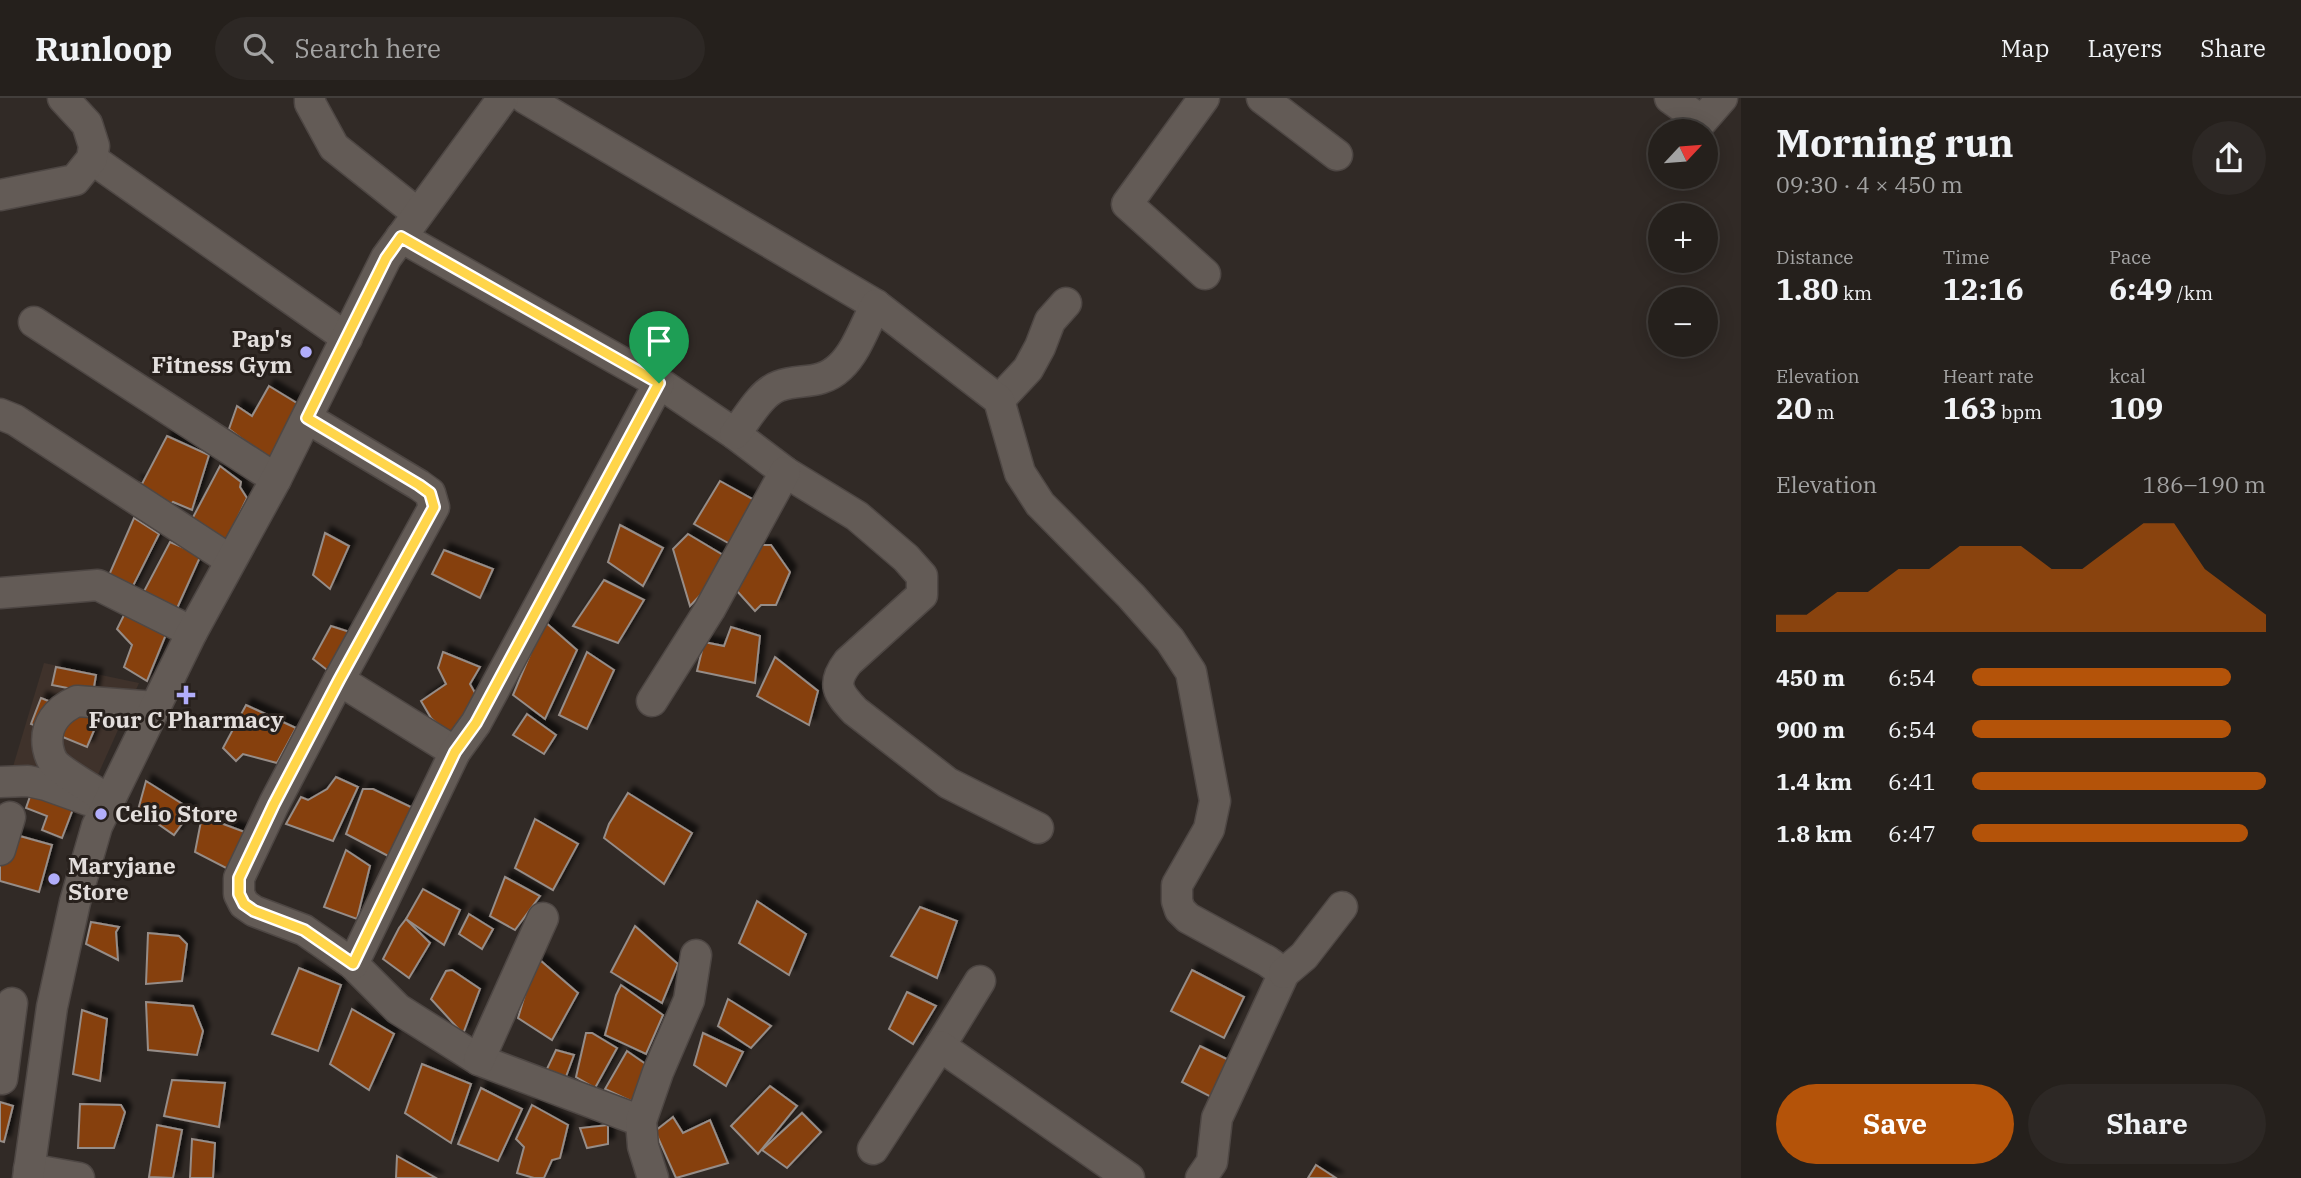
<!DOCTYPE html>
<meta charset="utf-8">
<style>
:root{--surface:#25201c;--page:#2d2825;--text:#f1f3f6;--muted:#a3a3a3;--line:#423e3b;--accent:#b45309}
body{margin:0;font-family:"IBM Plex Serif",serif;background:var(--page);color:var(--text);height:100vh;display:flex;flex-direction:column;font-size:26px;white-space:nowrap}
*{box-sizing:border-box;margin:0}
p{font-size:23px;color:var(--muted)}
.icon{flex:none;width:38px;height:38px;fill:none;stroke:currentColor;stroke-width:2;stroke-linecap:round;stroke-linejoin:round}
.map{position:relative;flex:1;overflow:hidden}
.drawer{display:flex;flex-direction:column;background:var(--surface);width:560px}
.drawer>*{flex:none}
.needle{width:46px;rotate:64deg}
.tools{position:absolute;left:1648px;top:21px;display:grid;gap:14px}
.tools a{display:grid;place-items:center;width:70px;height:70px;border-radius:50%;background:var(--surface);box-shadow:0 4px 18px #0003,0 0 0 2px var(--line);font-size:35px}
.pin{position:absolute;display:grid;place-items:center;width:60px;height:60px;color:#fff;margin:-72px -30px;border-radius:50% 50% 50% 0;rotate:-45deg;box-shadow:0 0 7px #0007}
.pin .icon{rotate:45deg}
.round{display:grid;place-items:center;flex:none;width:74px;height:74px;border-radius:37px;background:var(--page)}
.overview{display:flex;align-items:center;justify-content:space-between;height:119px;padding:0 35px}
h1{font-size:38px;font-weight:700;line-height:52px}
.figures{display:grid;grid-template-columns:repeat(3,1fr);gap:10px;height:119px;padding:7px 35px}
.figures div{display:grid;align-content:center}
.figures b{font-size:30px;font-weight:700}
.figures small{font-size:19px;font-weight:400}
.figures p{font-size:19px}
.chart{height:196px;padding:14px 35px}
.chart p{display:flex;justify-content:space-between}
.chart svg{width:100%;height:126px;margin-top:7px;fill:var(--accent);opacity:.7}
.button{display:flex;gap:14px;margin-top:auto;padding:14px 35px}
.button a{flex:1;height:80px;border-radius:42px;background:var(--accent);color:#fff;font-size:28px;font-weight:700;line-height:80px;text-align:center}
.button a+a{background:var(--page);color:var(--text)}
ul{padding:0 35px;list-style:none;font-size:23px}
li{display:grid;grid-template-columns:112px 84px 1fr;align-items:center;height:52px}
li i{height:18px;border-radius:9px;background:var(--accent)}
header{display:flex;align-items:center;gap:42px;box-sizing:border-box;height:98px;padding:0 35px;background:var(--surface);border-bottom:2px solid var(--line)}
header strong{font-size:33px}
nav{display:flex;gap:38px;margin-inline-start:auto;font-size:24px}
.search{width:490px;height:63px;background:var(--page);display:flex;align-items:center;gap:18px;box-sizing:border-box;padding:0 24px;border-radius:38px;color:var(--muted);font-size:26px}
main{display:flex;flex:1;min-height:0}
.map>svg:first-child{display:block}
.built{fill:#3f322b}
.building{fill:#864010;stroke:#968d88;stroke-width:2;filter:url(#shadow)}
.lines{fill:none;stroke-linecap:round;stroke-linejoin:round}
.minor-casing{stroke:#4e4744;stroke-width:33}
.minor{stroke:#635b56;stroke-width:30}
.route-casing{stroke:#fff;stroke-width:14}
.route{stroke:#ffd54a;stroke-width:9}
.poi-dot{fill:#b1adfa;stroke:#27201c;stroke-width:2.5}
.labels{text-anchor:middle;stroke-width:6;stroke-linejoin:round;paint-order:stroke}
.poi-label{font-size:23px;font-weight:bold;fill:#e3dedc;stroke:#27201c;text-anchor:start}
</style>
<header>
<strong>Runloop</strong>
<div class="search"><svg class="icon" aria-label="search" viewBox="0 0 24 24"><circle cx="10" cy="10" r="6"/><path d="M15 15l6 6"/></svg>Search here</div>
<nav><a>Map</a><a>Layers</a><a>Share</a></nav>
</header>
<main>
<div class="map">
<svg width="1741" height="1080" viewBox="0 0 1741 1080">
<defs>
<filter id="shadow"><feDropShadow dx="6" dy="-6" stdDeviation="2" flood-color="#0009"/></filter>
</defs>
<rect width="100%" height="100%" fill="#312a26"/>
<!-- built -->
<path class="built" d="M44 565 139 585 88 699 12 672Z"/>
<!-- building -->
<g class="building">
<path d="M269 288 300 307 275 366 229 331 237 308 252 318Z"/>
<path d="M167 338 209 357 192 412 173 404 162 413 135 383 142 386Z"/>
<path d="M220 368 241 384 240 389 247 400 224 448 190 425Z"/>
<path d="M720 383 754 402 730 446 694 426Z"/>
<path d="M134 420 159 436 129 496 106 484Z"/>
<path d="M620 427 663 450 643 488 608 464Z"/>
<path d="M325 435 349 448 330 491 313 477Z"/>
<path d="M688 436 733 463 690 508 673 451Z"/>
<path d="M170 444 201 457 174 517 141 499Z"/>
<path d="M762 447H771L790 474 776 507H761L755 513 737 493 749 465Z"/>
<path d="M444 452 493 471 480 500 432 476Z"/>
<path d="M604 482 644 502 618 545 573 528Z"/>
<path d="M125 515 167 534 147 583 124 569 132 547 117 531Z"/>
<path d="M544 523 577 552 545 621 513 597Z"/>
<path d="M331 528 350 534 331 575 313 561Z"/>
<path d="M731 529 760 538 755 585 697 573 704 544 724 548Z"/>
<path d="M443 554 480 569 470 586 482 607 450 638 431 620 421 603 446 586 438 570Z"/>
<path d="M587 554 614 572 587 631 559 617Z"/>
<path d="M775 559 818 593 809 627 757 598Z"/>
<path d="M56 569 96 577 93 595 52 587Z"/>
<path d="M41 600 98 623 87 649 31 626Z"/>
<path d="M246 607 296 630 277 665 243 656 236 663 223 650Z"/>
<path d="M527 616 556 637 544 656 513 637Z"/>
<path d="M336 679 358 689 333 743 286 726 301 699 308 702 327 691Z"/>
<path d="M146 683 192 712 174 737 138 712Z"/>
<path d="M34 687 76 703 62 740 42 732 47 718 26 710Z"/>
<path d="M363 691H373L413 710 392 760 346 736Z"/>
<path d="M628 695 692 735 664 786 604 740 609 726Z"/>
<path d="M202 718 250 736 228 771 195 754Z"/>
<path d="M535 721 578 746 553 792 515 770Z"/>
<path d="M9 735 52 747 39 794 0 783V767Z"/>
<path d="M346 752 370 768 357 821 324 809Z"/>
<path d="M505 779 540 798 515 832 490 818Z"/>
<path d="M423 791 460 812 444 847 406 821Z"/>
<path d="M757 803 806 836 789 877 739 845Z"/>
<path d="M920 809 957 823 937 880 891 858Z"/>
<path d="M469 816 493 831 482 851 459 836Z"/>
<path d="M406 821 430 845 409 880 383 861 399 830Z"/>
<path d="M91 824 119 829 116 834 118 862 86 846Z"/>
<path d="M635 828 678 866 662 905 611 874Z"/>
<path d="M148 835 179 838 187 846 182 883 146 886Z"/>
<path d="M540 862 578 895 552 942 518 920 534 866Z"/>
<path d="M299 870 341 887 318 953 272 936Z"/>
<path d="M452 872 480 891 463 936 431 901 446 873Z"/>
<path d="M1192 872 1244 899 1224 940 1171 913Z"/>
<path d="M621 887 663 917 646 956 605 937 616 897Z"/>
<path d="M907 894 936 908 913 946 889 931Z"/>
<path d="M728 901 771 928 751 950 718 928Z"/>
<path d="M146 904 193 908 203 933 197 957 148 952Z"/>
<path d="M352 911 394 936 369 992 330 966Z"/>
<path d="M82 912 107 921 100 983 73 976Z"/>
<path d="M586 935H592L617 950 595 990 576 979Z"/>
<path d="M703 935 743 954 726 988 694 967Z"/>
<path d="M1200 948 1237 966 1219 1003 1182 984Z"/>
<path d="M556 952 574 957 564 984 545 975Z"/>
<path d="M627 953 650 969 633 1004 605 991Z"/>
<path d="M422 966 471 986 451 1045 405 1015Z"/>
<path d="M172 982 225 985 219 1029 164 1018Z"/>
<path d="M770 988 797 1008 758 1056 731 1028Z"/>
<path d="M481 990 522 1011 498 1063 458 1046Z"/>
<path d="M0 1004 13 1008 4 1044 0 1043Z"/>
<path d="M80 1006 121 1007 125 1014 114 1050H78Z"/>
<path d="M532 1007 568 1027 560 1060 552 1062 544 1080H534L517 1075 524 1049 516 1041Z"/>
<path d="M802 1015 821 1034 787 1070 762 1052Z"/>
<path d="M673 1019 683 1035 710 1022 728 1065 676 1080 655 1033Z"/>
<path d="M157 1027 182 1032 173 1080 149 1079Z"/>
<path d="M608 1027V1046L587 1050 580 1030Z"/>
<path d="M192 1041 215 1045 213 1080H190Z"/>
<path d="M397 1058 436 1080H396Z"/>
<path d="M1316 1067 1336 1080H1308Z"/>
</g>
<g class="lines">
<!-- minor casing -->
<g class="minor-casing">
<g id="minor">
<path d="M310 0V5L334 49 417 115"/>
<path d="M525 0 876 207"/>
<path d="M1204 0 1127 106 1205 176"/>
<path d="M1262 0 1337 57"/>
<path d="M1670 0 1702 23 1722 0"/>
<path d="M92 61 347 240"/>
<path d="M0 97 75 82 92 61 94 48 87 26 63 0"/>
<path d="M401 139 664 288 735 336 785 374 857 418 906 460 922 478V497L848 564C831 586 838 595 855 613L948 685 1038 730"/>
<path d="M34 224 276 381"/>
<path d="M999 302 1028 271 1040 249 1050 223 1066 205"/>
<path d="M0 316 15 322 230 462"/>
<path d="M307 320 419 387 430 395 434 409 339 582 274 706 239 780V796L244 806 254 813 304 832 353 866 398 911 479 962 641 1023"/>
<path d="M735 336C747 321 760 295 779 288 800 280 820 288 840 269 857 253 865 227 876 207L999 302 1020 375 1040 406 1131 498 1170 542 1191 574 1215 703 1209 731 1177 787V803L1180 812 1188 820 1267 863 1284 875 1217 1020 1212 1064 1201 1080"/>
<path d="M0 495 98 487 192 534"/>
<path d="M339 582 455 654"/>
<path d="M652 603 710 511 785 374"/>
<path d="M0 684 28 683 46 687 88 702"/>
<path d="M109 703C96 693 64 676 54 665 51 661 49 655 48 650 44 627 57 612 77 603L155 609"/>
<path d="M0 752 10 719"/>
<path d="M353 866 455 654 476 625 659 285"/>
<path d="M1284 875 1304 858 1342 809"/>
<path d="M940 948 980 883"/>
<path d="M479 962 543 820"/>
<path d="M2 981 12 905"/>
<path d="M873 1051 940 948 1129 1080"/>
<path d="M29 1071 79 1080"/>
<path d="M28 1080 52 909 75 804 97 728 192 534 276 381 386 160 503 0"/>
<path d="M653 1080 643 1048 641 1023 658 974 689 902 696 857"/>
</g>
</g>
<!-- minor -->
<use href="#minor" class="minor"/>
</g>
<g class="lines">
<!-- route casing -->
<g class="route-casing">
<path id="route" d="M401 139 659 285 476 625 455 654 353 866 304 832 254 813 244 806 239 796V780L274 706 339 582 434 409 430 395 419 387 307 320 386 160Z"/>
</g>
<!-- route -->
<use href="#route" class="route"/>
</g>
<!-- markers -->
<g class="poi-dot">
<circle cx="306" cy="254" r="7"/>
<path d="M182.5 586.5h7v7h7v7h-7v7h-7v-7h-7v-7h7z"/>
<circle cx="101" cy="716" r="7"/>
<circle cx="54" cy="781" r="7"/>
</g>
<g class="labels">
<!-- poi labels -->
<g class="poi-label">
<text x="292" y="249" text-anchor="end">Pap's<tspan x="292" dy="26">Fitness Gym</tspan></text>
<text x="186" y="630" text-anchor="middle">Four C Pharmacy</text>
<text x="115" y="724">Celio Store</text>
<text x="68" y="776">Maryjane<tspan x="68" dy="26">Store</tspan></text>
</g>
</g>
</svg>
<div class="tools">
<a><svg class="needle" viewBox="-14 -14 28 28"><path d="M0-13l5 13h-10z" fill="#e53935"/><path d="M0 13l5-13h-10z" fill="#a3a3a3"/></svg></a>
<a>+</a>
<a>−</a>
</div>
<div class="pin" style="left:659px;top:285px;background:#1e9e55"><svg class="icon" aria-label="arrive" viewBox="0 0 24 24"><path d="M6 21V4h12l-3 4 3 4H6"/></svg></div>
</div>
<section class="drawer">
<div class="overview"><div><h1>Morning run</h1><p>09:30 · 4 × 450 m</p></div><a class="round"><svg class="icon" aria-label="share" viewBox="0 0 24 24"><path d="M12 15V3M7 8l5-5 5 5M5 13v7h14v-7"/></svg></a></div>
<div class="figures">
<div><p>Distance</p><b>1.80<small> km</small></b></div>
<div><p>Time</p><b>12:16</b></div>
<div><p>Pace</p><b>6:49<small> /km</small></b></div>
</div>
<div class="figures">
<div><p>Elevation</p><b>20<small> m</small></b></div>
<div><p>Heart rate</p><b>163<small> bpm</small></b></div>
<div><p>kcal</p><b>109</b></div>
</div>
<div class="chart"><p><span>Elevation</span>186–190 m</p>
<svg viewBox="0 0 160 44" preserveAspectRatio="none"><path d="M0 44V38L10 38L20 30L30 30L40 22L50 22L60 14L70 14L80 14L90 22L100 22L110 14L120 6L130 6L140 22L150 30L160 38V44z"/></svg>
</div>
<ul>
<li><b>450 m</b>6:54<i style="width:88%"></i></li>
<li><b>900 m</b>6:54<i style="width:88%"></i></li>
<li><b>1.4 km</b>6:41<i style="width:100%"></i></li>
<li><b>1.8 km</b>6:47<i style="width:94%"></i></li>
</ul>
<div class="button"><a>Save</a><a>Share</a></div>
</section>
</main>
